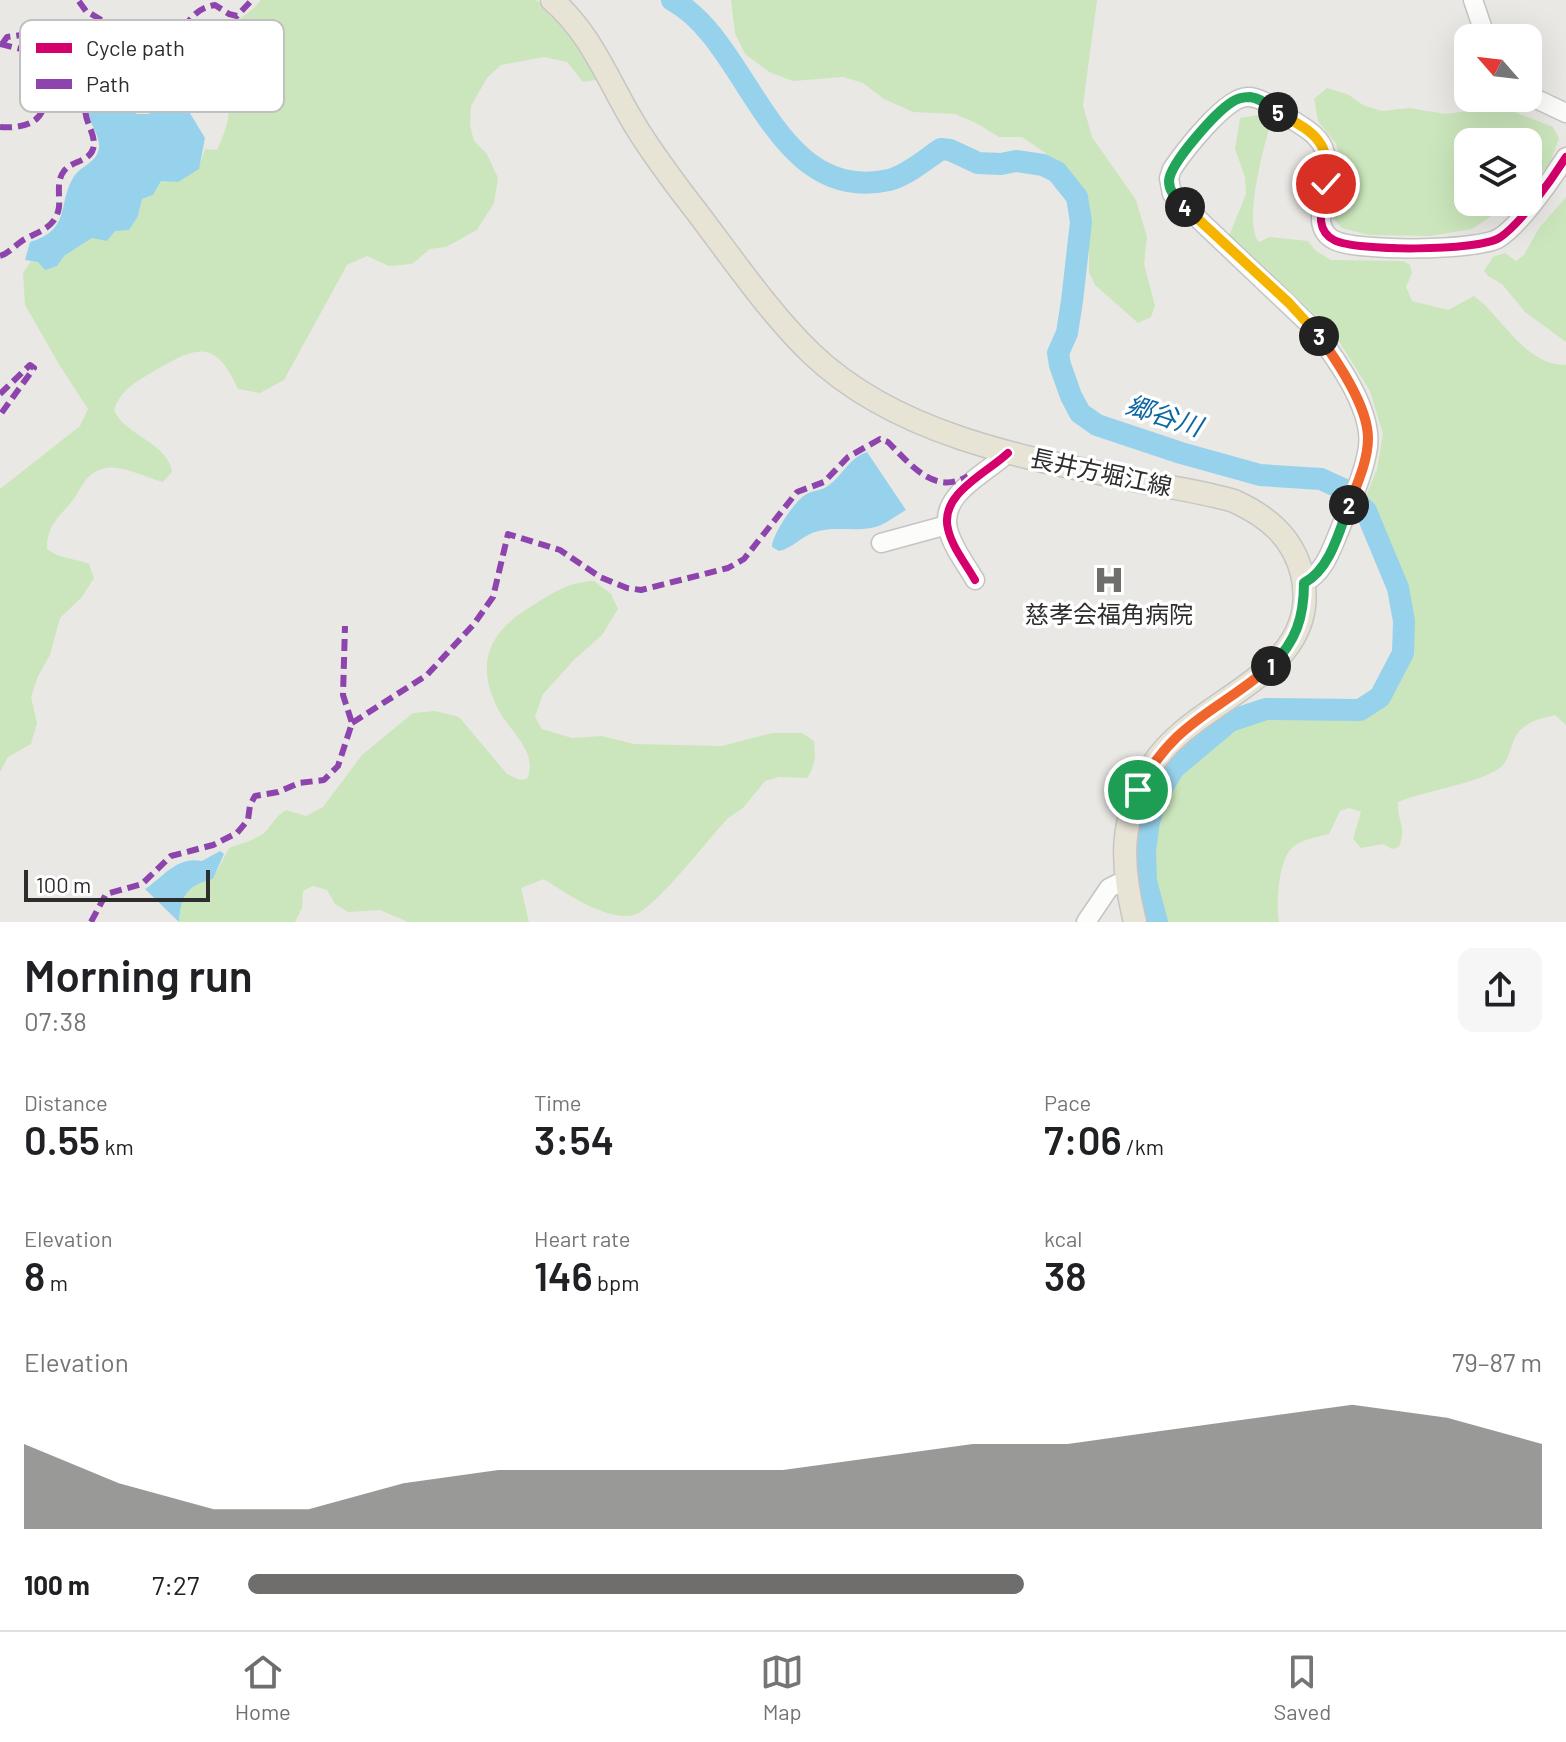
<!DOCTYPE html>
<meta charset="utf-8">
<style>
:root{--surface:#fff;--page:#f6f6f6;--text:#202124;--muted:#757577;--line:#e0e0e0;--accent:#6f6e6d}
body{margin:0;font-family:Barlow,"Noto Sans JP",sans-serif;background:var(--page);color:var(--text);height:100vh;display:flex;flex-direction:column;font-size:30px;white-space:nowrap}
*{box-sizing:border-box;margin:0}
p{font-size:26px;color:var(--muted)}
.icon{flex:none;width:44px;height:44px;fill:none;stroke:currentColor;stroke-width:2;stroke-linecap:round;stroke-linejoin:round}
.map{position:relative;height:922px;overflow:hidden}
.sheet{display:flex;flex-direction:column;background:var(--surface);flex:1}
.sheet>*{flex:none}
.needle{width:52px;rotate:298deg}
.tools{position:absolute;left:1454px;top:24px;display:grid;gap:16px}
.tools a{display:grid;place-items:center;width:88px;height:88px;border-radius:16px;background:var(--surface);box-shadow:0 8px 32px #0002;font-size:40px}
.scale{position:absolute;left:24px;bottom:20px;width:186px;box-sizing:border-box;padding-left:8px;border:4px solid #2d2d2d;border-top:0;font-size:22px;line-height:28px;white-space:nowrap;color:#2d2d2d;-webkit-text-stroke:6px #fff;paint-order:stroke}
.pin{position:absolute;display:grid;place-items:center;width:68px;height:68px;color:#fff;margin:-34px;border:4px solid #fff;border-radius:50%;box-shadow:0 2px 8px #0007}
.km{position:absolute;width:40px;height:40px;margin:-20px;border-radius:50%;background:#222;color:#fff;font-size:22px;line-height:40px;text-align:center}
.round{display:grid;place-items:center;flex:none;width:84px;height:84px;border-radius:16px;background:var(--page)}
.head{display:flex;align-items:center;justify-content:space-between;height:136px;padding:0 24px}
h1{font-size:44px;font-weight:600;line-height:60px}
.stats{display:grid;grid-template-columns:repeat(3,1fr);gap:12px;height:136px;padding:8px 24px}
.stats div{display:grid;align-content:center}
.stats b{font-size:40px;font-weight:600}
.stats small{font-size:22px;font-weight:400}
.stats p{font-size:22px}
.chart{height:224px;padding:16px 24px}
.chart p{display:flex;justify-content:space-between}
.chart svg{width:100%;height:144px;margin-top:8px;fill:var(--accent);opacity:.7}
ul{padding:0 24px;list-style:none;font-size:26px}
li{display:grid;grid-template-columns:128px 96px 1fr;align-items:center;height:60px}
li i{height:20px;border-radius:10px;background:var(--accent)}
.dock{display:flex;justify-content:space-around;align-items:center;height:112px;border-top:2px solid var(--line);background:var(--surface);font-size:22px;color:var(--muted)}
.dock a{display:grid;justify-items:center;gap:4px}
.dock .current{color:var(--accent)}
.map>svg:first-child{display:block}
.green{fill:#cbe6bc}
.water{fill:#97d2ec}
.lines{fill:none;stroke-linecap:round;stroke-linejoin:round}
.river{stroke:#97d2ec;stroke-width:22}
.minor-casing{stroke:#c4c4c4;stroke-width:21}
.major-casing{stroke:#c6c5c3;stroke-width:25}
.minor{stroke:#fcfcfb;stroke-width:18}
.major{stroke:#e7e4d6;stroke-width:22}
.quiet{stroke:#8e44ad;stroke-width:6;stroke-dasharray:12 6;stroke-linecap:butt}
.cycleway-casing{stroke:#fff;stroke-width:13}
.cycleway{stroke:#d6006c;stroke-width:8}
.split-1-casing{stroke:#fff;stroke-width:16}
.split-2-casing{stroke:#fff;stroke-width:16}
.split-3-casing{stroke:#fff;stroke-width:16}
.split-4-casing{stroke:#fff;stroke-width:16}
.split-5-casing{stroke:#fff;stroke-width:16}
.split-6-casing{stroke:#fff;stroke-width:16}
.split-1{stroke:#f0652b;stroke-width:10}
.split-2{stroke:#22a559;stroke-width:10}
.split-3{stroke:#f0652b;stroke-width:10}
.split-4{stroke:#f5b400;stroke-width:10}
.split-5{stroke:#22a559;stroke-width:10}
.split-6{stroke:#f5b400;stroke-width:10}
.labels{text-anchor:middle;stroke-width:7;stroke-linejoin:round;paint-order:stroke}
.street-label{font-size:24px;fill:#2d2d2d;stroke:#fff}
.poi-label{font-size:24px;fill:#2d2d2d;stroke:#fff}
.water-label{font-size:26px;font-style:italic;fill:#0c68a2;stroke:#fff}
.key{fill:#fff;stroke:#c0c0c0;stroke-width:2}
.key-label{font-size:22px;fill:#2d2d2d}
</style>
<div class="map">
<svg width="1566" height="922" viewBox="0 0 1566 922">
<rect width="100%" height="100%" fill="#eae8e4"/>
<!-- green -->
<g class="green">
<path d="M261 0H536C559 18 597 50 597 80L583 82 567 62 544 57 501 65 487 78 471 106 470 125 474 141 487 154 498 178 494 203 477 230 446 247 430 249 412 264 389 266 367 256 347 265 284 380 260 393 238 389C215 337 195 347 154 371 135 383 122 388 114 410 126 437 168 442 172 472L163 482C145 478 120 463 102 469 85 474 82 488 73 500 60 516 46 526 47 549 59 559 74 558 89 564L94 578 82 597 60 618 50 655 38 676 31 697 37 723 31 744 8 757 0 772V489L80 426 88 409 60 366 25 305 23 273 31 261 64 256 92 238 115 230 138 216 142 199 153 195 161 181 198 169 205 149 217 150C224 134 231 119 228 101 224 84 206 68 213 48 219 27 247 19 261 0Z"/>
<path d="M731 0H1097L1083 105 1092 137 1136 200 1147 237 1144 264 1155 306 1151 317 1138 323 1095 285 1089 272V209L1084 192 1044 152 1022 137H999L976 123 955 114 913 112 884 99 863 83 843 77 793 81 769 72 745 54 735 33Z"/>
<path d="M1327 88 1349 95 1363 105 1382 111 1409 108 1445 114 1502 107 1553 127 1559 138 1550 163 1528 188V142H1468V202H1512L1472 229 1430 236 1368 235 1342 228 1332 217 1343 169 1336 144 1318 121 1314 99Z"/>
<path d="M1259 115 1270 126C1263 149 1243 225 1259 242L1270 237 1308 241 1316 251 1331 260 1403 261 1410 265 1412 273 1406 287 1412 301 1448 310 1474 296C1505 319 1523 364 1566 365V725L1555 715C1497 726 1522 756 1495 771 1466 786 1429 790 1398 802 1397 822 1407 826 1399 847L1392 849 1383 844 1361 848 1353 839 1361 812 1349 808 1340 811 1329 834C1317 837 1303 839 1293 847 1278 860 1276 904 1279 922H1162L1153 920 1148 905 1143 859 1146 824 1161 785 1184 751 1223 719 1260 702 1355 708 1377 697 1399 654 1395 592 1377 538 1361 508 1377 469 1383 434 1370 391 1332 330 1229 236 1246 194 1245 177 1235 149 1240 118Z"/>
<path d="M1566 197V342L1525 312 1502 284 1488 276 1484 271 1493 257 1505 253 1516 261 1524 255 1539 228Z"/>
<path d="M594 581 611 594 618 609 602 635 575 659 543 694 535 717 542 729 572 738 602 736 634 744 722 746 772 733H802L814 741C816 756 815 766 807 778L779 777 765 781 743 808 728 818C710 837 655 909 634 915 608 922 565 893 544 879L521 888 529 922H408L380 910 348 912 335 904 327 890 313 886 303 891 302 908 295 922H179C181 896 186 886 213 879L229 848C241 843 258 840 267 830 274 822 276 816 286 810L306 816 323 807 362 755 413 713 435 711 459 717 507 774 520 780 527 779C539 752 509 731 498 709 476 666 487 634 527 609 550 595 566 582 594 581Z"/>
</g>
<!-- water -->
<g class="water">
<path d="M107 96 137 114H148L182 100 205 138 199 169 178 182 161 181 153 195 142 199 138 216 129 230 115 231 107 241 92 238 64 256 57 266 45 270 38 262 25 260 30 242C73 229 56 203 75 175 83 165 97 162 99 148 102 129 65 98 107 96Z"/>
<path d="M867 452 906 510C895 516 884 526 871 528 855 531 836 527 819 531 803 534 794 548 779 551L772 547C772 535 794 502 805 495 812 490 822 491 829 485 843 475 849 458 867 452Z"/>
<path d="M220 851 224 854 213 879C186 886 181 896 179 922L145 889C164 877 176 856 202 861Z"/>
</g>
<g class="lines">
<!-- river -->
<path class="river" d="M672 0C750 41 772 206 889 180 906 176 926 159 941 149L950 150 978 163 1001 164 1016 161 1043 165 1057 172 1077 197 1081 222 1072 301 1067 333 1058 353 1060 365 1071 396 1080 413 1097 425 1181 453 1260 475 1321 479 1345 490 1366 511 1398 588 1404 621 1403 653 1380 697 1360 710 1266 709 1230 721 1174 768 1160 791 1149 821 1145 851 1146 881 1157 922"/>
<!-- minor casing -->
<g class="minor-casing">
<g id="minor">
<path d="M1473 0 1486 38"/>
<path d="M1528 95 1566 113"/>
<path d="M881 543 947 525"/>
<path d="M975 580C966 564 952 547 948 529 939 494 987 473 1008 453"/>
<path d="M1304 583C1325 572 1331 550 1340 529 1350 503 1364 475 1368 447 1373 409 1335 357 1312 327L1172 194 1169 178 1172 169C1185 150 1225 98 1247 97 1262 96 1279 112 1291 119 1305 128 1321 136 1325 153 1331 175 1321 198 1321 221 1322 229 1326 236 1334 240 1356 252 1478 251 1499 238 1520 225 1552 179 1566 157"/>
<path d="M1086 922 1109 888 1125 880"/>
</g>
</g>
<!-- major casing -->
<g class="major-casing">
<path id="major" d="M552 0C590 32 607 78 632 120 647 146 665 170 683 194 724 246 765 309 812 354 898 436 1028 459 1140 481 1171 488 1204 492 1234 501 1267 516 1293 537 1302 574 1325 674 1195 697 1153 764 1119 818 1120 862 1135 922"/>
</g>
<!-- minor -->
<use href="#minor" class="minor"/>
<!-- major -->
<use href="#major" class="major"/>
<!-- quiet -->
<g class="quiet">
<path d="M0 44 25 50 39 59"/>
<path d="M2 44 7 37 28 34 81 48 121 49 132 45 134 40 129 36 86 11 78 0"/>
<path d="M0 127C23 129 49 122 43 94 41 86 36 78 33 69L39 59 138 106C187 98 208 68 188 22 196 12 203 7 215 5L229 14 237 16 252 0"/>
<path d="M0 256C10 253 16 244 25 239 40 231 56 227 59 207 60 195 56 181 64 171 71 161 89 162 93 149 98 131 78 119 88 96L103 91"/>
<path d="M0 394 30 365 34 368 0 415"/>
<path d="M352 723 427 675 474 624 493 597 508 534 560 550 600 577 627 588 641 590 728 568 744 559 797 492 824 482 848 457 880 439 888 442C911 465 935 496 968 476"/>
<path d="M91 922 106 894 142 884 171 856 213 845 237 833 248 820 250 805 255 796 278 792 299 783 324 780 338 766 352 723 343 695 345 626"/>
</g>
<!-- cycleway casing -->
<g class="cycleway-casing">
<g id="cycleway">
<path d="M975 580C966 564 952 547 948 529 939 494 987 473 1008 453"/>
<path d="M1304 583C1325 572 1331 550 1340 529 1350 503 1364 475 1368 447 1373 409 1335 357 1312 327L1172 194 1169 178 1172 169C1185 150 1225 98 1247 97 1262 96 1279 112 1291 119 1305 128 1321 136 1325 153 1331 175 1321 198 1321 221 1322 229 1326 236 1334 240 1356 252 1478 251 1499 238 1520 225 1552 179 1566 157"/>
</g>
</g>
<!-- cycleway -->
<use href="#cycleway" class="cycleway"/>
</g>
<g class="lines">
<!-- split-1 casing -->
<g class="split-1-casing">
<path id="split-1" d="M1138 790C1174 721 1216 713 1271 666"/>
</g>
<!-- split-2 casing -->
<g class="split-2-casing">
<path id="split-2" d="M1271 666C1296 642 1304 617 1304 583 1330 569 1339 532 1349 505"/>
</g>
<!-- split-3 casing -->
<g class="split-3-casing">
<path id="split-3" d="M1319 336C1337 361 1368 406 1368 438 1368 461 1357 484 1349 505"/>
</g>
<!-- split-4 casing -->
<g class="split-4-casing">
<path id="split-4" d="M1185 207 1289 303 1319 336"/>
</g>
<!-- split-5 casing -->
<g class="split-5-casing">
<path id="split-5" d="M1185 207C1178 199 1169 193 1169 181 1170 163 1216 112 1232 102 1236 99 1244 97 1250 97 1260 98 1270 106 1278 112"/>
</g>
<!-- split-6 casing -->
<g class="split-6-casing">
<path id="split-6" d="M1278 112C1312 132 1332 140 1326 184"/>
</g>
<!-- split-1 -->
<use href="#split-1" class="split-1"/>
<!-- split-2 -->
<use href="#split-2" class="split-2"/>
<!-- split-3 -->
<use href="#split-3" class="split-3"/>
<!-- split-4 -->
<use href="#split-4" class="split-4"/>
<!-- split-5 -->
<use href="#split-5" class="split-5"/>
<!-- split-6 -->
<use href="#split-6" class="split-6"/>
</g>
<!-- icons -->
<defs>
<g id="hospital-bare" transform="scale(2.4)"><path d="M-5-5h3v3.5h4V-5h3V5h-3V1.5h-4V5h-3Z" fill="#6f6e6d" stroke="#fff" stroke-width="2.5" paint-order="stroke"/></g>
</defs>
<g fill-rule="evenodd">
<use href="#hospital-bare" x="1109" y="580"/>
</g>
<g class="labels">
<!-- street labels -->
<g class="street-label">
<text transform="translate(1101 473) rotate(12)" y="8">長井方堀江線</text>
</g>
<!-- poi labels -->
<g class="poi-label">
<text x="1109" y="623">慈孝会福角病院</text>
</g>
<!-- water labels -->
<g class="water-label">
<text transform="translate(1164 416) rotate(18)" y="9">郷谷川</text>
</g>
</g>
<!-- legend -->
<rect x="20" y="20" width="264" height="92" rx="12" class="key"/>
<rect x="36" y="43" width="36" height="10" fill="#d6006c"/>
<rect x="36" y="79" width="36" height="10" fill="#8e44ad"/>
<g class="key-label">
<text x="86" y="56">Cycle path</text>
<text x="86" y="92">Path</text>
</g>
</svg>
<div class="tools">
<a><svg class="needle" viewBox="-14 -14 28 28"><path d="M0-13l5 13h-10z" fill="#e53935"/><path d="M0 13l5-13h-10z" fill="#757577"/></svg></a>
<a><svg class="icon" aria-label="layers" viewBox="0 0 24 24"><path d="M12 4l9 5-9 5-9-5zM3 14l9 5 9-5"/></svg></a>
</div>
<div class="scale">100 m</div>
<div class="pin" style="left:1138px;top:790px;background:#1e9e55"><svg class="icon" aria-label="arrive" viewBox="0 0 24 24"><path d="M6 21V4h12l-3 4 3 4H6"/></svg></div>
<div class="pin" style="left:1326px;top:184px;background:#d93025"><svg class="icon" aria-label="check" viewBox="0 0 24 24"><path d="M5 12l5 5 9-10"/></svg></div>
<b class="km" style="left:1271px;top:666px">1</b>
<b class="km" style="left:1349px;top:505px">2</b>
<b class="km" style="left:1319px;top:336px">3</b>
<b class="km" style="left:1185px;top:207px">4</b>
<b class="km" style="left:1278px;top:112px">5</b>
</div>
<section class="sheet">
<div class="head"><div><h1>Morning run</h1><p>07:38</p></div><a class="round"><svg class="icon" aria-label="share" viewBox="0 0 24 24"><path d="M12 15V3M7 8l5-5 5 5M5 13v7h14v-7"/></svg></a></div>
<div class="stats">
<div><p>Distance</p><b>0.55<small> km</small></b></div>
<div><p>Time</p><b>3:54</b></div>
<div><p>Pace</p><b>7:06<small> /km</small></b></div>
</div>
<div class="stats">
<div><p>Elevation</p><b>8<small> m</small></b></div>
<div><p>Heart rate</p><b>146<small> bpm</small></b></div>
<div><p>kcal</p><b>38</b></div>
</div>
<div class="chart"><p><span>Elevation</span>79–87 m</p>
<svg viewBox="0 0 160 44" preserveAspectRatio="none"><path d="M0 44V18L10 30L20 38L30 38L40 30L50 26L60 26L70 26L80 26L90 22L100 18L110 18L120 14L130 10L140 6L150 10L160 18V44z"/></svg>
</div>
<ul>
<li><b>100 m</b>7:27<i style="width:60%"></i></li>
</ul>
</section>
<nav class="dock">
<a class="current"><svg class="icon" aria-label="home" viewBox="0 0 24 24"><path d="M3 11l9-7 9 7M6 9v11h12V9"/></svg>Home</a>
<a><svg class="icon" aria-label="map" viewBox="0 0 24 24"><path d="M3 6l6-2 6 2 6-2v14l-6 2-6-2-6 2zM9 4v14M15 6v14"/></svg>Map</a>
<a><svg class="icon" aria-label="saved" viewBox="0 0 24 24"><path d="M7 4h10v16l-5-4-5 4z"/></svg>Saved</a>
</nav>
